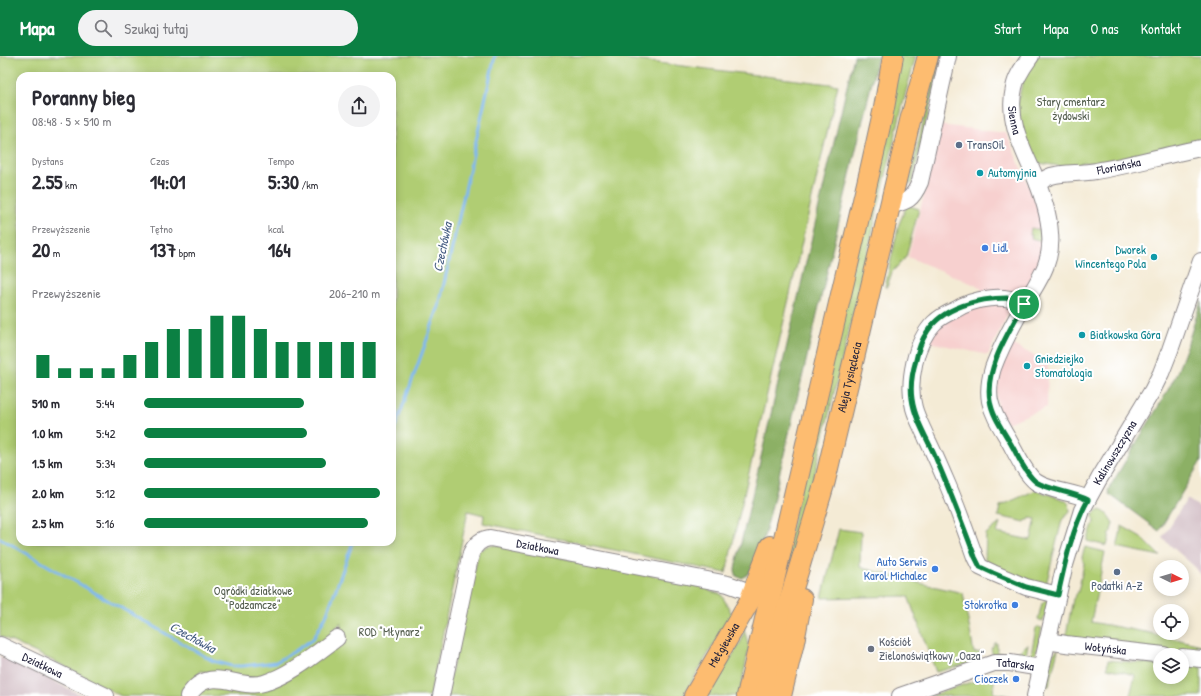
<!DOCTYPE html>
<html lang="pl">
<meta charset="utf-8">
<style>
:root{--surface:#fff;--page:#f2f2f3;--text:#2b2b33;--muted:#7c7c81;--accent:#0b8043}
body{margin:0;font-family:"Patrick Hand",sans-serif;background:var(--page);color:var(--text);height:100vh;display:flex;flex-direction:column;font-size:15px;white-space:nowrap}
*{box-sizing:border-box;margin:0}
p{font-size:13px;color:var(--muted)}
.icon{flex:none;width:22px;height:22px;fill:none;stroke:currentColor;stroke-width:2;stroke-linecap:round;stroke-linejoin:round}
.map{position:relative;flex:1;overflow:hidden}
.sheet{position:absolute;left:16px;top:16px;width:380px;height:474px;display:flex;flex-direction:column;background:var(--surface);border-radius:12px;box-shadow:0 2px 10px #0003}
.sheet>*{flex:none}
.needle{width:26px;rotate:95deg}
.fabs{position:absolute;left:1153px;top:504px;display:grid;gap:8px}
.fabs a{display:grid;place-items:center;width:36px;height:36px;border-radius:50%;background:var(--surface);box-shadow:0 2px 10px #0003;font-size:20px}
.pin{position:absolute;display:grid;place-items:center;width:34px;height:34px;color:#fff;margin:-17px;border:2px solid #fff;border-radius:50%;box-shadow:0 1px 4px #0007}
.round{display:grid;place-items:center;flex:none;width:42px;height:42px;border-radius:21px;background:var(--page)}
.summary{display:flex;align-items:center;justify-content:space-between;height:68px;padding:0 16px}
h1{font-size:22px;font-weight:700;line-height:30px}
.stats{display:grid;grid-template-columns:repeat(3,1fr);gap:6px;height:68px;padding:4px 16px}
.stats div{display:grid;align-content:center}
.stats b{font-size:20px;font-weight:700}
.stats small{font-size:11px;font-weight:400}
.stats p{font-size:11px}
.chart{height:112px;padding:8px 16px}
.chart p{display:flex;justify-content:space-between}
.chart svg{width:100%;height:72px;margin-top:4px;stroke:var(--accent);stroke-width:6}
ul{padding:0 16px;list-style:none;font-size:13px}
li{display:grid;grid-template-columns:64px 48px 1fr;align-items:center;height:30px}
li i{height:10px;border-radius:5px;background:var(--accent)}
header{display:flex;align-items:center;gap:24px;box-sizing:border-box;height:56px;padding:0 20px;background:var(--accent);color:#fff}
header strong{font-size:19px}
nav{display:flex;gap:22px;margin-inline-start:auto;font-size:14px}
.search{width:280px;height:36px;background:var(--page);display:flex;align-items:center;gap:10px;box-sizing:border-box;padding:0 14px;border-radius:22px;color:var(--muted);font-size:15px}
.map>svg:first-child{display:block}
.built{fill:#f7d0cf}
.industrial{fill:#d2bec5}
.green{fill:#b0cd73;stroke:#697857;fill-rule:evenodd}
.forest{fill:#8cb065;stroke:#576950}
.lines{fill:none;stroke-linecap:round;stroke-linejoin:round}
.stream{stroke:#7fb8f0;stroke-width:3}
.minor-casing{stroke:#8b8688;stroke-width:18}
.major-casing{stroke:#8b8688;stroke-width:22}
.minor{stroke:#fff;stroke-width:16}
.major{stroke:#fdbc6f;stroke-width:20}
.route-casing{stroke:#fff;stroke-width:8}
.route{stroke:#0b8043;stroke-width:5}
.service-dot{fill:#5c6f8a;stroke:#fff;stroke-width:1.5}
.culture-dot{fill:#0f9aa8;stroke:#fff;stroke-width:1.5}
.shop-dot{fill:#3f7fe0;stroke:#fff;stroke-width:1.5}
.worship-dot{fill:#6b7280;stroke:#fff;stroke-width:1.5}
.labels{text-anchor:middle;stroke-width:4;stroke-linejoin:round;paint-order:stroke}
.park-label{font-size:12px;fill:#545e4f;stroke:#fff}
.street-label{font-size:12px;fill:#22223b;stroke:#fff}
.service-label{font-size:12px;fill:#4e5e75;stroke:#fff;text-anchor:start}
.culture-label{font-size:12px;fill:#0d838f;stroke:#fff;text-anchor:start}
.shop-label{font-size:12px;fill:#366cbe;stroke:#fff;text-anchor:end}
.worship-label{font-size:12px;fill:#5b616d;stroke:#fff;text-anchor:start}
.water-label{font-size:13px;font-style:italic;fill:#475e83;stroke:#fff}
</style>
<header>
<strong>Mapa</strong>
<div class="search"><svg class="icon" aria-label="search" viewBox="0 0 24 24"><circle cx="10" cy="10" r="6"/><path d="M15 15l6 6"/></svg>Szukaj tutaj</div>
<nav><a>Start</a><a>Mapa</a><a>O nas</a><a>Kontakt</a></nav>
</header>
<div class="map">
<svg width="1201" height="640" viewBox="0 0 1201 640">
<rect width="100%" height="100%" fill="#fff"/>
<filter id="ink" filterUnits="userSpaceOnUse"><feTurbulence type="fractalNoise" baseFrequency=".025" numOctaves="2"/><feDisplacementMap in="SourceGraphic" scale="8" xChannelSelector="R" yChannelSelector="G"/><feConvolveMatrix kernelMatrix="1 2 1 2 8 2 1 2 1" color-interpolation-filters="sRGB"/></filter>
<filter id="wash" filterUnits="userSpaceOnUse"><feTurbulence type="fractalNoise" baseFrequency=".012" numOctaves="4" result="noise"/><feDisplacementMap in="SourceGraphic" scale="16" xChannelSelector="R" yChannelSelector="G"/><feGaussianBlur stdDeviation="0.9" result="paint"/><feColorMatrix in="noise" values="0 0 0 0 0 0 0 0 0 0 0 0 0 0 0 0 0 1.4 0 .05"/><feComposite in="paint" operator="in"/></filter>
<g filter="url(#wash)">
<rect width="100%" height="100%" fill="#f4ebd5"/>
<!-- built -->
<g class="built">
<path d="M940 69 1006 77 1042 161 1046 191 1024 244 984 239 980 231 908 201 924 139Z"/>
<path d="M1008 247 1010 253 988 299 925 285 941 266 963 252Z"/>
<path d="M1008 286 1048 307 1047 351 1007 367 998 355 995 320Z"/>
</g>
<!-- industrial -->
<g class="industrial">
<path d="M1187 443 1201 452V519L1195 511 1162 482Z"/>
<path d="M0 600 53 625 84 640H0Z"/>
</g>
<!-- green -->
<g class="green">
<path d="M0 0H601L838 29 726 517 483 467 484 459 468 455 430 640H194C198 635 202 628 209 626 225 623 244 633 261 632 276 631 323 599 338 590L341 566 318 594 285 616 267 623 251 626 236 623 224 619 201 615 181 640H121L62 609 0 580ZM20 20H392V486H20Z"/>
<path d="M901 0H916L906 35 813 425 772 584 766 583Z"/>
<path d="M939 0H942L912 127 908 129Z"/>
<path d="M1034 0H1201V85L1161 92 1124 103 1099 108 1082 106 1074 112 1039 107 1028 93 1016 54 1025 15Z"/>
<path d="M907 149 919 153 906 201 892 216 887 231H885L899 168Z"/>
<path d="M1031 172 1044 175 1042 185 1031 182 1032 179H1030Z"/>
<path d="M1036 434 1065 444 1069 448 1070 455 1062 464 1045 533 990 512 985 503 986 478 1000 467 997 477 1031 484 1036 463 1030 462 1029 464H1026L1025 466 998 460 1000 450Z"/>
<path d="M1098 454C1106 454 1109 461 1113 467L1107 490 1087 485 1094 466 1093 459Z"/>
<path d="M1122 470 1141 481 1160 500 1117 491Z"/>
<path d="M839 473 861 476 860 511 915 526 963 537 974 597 981 596 979 605 936 616 908 540 822 542Z"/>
<path d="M496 489 710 531 709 535 721 538 733 560 728 565 683 640H446L479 495 487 490Z"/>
<path d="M1085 491 1105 496 1091 566 1150 577 1201 589V599L1070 585 1066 579 1073 543 1078 536 1084 508 1082 501Z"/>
<path d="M1047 543 1048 546 1043 566 1038 563 1042 547Z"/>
<path d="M1037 571 1042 572C1039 582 1039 601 1028 604L1031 598 1036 572Z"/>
<path d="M744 572 749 592 739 640H707L742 584Z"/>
<path d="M995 587H997V597H1017L1028 588 1026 600 1023 601 1003 598 993 599 991 593Z"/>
<path d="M1058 593 1049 630 1045 631 1052 599Z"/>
<path d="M1108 604 1154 608 1157 604H1160V621H1182V606L1201 608V640H1130L1135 619 1107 612Z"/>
<path d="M995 618 993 637 1011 640H930Z"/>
</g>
<!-- forest -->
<g class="forest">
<path d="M854 0H878L773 445C769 461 758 514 744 521 741 523 739 521 736 520L735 513Z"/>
<path d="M1201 245V405L1159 475 1109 438 1108 434 1164 341 1176 319 1186 293Z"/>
</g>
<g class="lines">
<!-- stream -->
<g class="stream">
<path d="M392 380 439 250 495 0"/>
<path d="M0 482 213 605 232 610H243L276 606 295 595 313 583 326 560 353 486"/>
</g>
</g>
</g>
<g filter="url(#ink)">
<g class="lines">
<!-- minor casing -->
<g class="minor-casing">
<g id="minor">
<path id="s1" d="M1031 0C1024 10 1016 20 1014 32 1007 62 1021 89 1033 116 1041 135 1049 157 1050 177 1053 207 1038 225 1024 249 1012 270 1001 290 993 312 990 322 988 334 990 345 993 359 1001 371 1008 383 1015 395 1025 418 1036 426 1049 435 1073 436 1088 443"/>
<path id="s2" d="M1038 128C1042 125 1045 122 1051 120 1065 116 1081 118 1096 115 1131 109 1166 99 1201 92"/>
<path d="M890 150C908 145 912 144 920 126L948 0"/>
<path d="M1024 248C1004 237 974 242 955 254 948 257 940 261 934 267 915 286 907 327 914 352 917 363 923 373 927 383 934 397 940 411 946 425 957 450 966 476 975 501L980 511 993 517 1026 531 1058 539"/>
<path id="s3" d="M1047 585 1066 588 1164 599"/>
<path id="s4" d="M0 589 106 640"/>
<path d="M1182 601 1201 603"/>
<path d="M188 640C191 636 194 632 198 629 218 614 242 634 264 627 291 619 314 599 337 582"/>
<path id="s5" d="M441 640 471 497C475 489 480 483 490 482L728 528 753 537"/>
<path id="s6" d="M900 640 994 607H1010L1041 612"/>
<path id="s7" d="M1035 640 1064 512 1082 454 1099 423 1152 335 1161 317 1170 294 1201 205"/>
</g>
</g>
<!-- major casing -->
<g class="major-casing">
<g id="major">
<path id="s8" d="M694 640 749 546 770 490"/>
<path d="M747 640 872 106 884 52 893 0"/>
<path id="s9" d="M765 640 778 583 825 425 910 65 928 0"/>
<path d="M781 640 794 586 802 543"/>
</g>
</g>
<!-- minor -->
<use href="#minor" class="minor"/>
<!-- major -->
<use href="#major" class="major"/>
</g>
</g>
<g class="lines" filter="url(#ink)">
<!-- route casing -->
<g class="route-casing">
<path id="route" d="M1007 242 1018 245 1024 248C1010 274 984 314 990 344 992 360 1003 374 1011 388 1018 400 1025 417 1036 426 1049 434 1073 436 1088 444 1072 473 1065 507 1058 539L1026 531 993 517 980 511 975 501C963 469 951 437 937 405 929 385 915 365 912 343 910 330 912 317 916 304 918 294 921 285 927 276 942 251 980 242 1007 242Z"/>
</g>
<!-- route -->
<use href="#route" class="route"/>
</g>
<!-- markers -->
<g class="service-dot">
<circle cx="959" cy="89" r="4"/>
<circle cx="1117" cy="516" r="4"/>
</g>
<g class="culture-dot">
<circle cx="980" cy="117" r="4"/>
<circle cx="1154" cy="201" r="4"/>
<circle cx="1082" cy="279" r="4"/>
<circle cx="1027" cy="310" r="4"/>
</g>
<g class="shop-dot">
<circle cx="985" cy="192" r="4"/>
<circle cx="935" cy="513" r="4"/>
<circle cx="1015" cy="549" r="4"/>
<circle cx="1016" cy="623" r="4"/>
</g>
<circle class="worship-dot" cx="871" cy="593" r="4"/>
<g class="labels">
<!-- park labels -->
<g class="park-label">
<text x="1071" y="50">Stary cmentarz<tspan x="1071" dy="14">żydowski</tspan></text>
<text x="253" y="539">Ogródki działkowe<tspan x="253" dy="14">"Podzamcze"</tspan></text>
<text x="391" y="580">ROD "Młynarz"</text>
</g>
<!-- street labels -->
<g class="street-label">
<text dy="4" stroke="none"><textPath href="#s1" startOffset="69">Sienna</textPath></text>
<text dy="4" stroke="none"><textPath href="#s2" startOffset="84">Floriańska</textPath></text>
<text dy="4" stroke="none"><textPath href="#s9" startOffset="330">Aleja Tysiąclecia</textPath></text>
<text dy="4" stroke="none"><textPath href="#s7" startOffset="258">Kalinowszczyzna</textPath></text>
<text dy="4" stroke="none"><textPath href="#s5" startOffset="220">Działkowa</textPath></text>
<text dy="4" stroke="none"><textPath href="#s8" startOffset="59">Mełgiewska</textPath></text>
<text dy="4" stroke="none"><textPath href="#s3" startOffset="59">Wołyńska</textPath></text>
<text dy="4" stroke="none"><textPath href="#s4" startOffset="47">Działkowa</textPath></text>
<text dy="4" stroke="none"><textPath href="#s6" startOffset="121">Tatarska</textPath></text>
</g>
<!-- service labels -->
<g class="service-label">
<text x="967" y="93">TransOil</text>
<text x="1117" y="534" text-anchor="middle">Podatki A-Z</text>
</g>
<!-- culture labels -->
<g class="culture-label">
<text x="988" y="121">Automyjnia</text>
<text x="1146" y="198" text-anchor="end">Dworek<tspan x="1146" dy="14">Wincentego Pola</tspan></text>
<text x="1090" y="283">Białkowska Góra</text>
<text x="1035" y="307">Gniedziejko<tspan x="1035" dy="14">Stomatologia</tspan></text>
</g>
<!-- shop labels -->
<g class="shop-label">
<text x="993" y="196" text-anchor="start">Lidl</text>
<text x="927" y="510">Auto Serwis<tspan x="927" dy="14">Karol Michalec</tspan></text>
<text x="1007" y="553">Stokrotka</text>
<text x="1008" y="627">Cioczek</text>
</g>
<!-- worship labels -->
<g class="worship-label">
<text x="879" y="590">Kościół<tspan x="879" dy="14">Zielonoświątkowy „Oaza”</tspan></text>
</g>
<!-- water labels -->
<g class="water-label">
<text transform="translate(442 191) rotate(-78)" y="5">Czechówka</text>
<text transform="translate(193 581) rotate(29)" y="5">Czechówka</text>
</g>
</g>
</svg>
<div class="fabs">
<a><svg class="needle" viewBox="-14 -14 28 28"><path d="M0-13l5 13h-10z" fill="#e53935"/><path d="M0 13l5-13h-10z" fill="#7c7c81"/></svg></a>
<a><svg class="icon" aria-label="locate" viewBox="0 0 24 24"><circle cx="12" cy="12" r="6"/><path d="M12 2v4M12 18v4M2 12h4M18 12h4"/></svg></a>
<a><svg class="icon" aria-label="layers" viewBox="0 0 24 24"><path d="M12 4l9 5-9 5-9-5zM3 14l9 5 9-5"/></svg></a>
</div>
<div class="pin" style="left:1024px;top:248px;background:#1e9e55"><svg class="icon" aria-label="arrive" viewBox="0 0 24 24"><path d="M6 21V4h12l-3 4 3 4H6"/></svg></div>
<section class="sheet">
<div class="summary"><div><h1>Poranny bieg</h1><p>08:48 · 5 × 510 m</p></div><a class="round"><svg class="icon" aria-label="share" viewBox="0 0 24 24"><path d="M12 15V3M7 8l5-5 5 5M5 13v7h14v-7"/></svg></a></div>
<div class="stats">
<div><p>Dystans</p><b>2.55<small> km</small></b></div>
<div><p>Czas</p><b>14:01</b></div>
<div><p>Tempo</p><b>5:30<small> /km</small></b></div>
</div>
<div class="stats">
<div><p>Przewyższenie</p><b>20<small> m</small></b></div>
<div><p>Tętno</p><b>137<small> bpm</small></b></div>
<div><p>kcal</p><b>164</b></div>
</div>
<div class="chart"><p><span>Przewyższenie</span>206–210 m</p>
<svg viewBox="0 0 160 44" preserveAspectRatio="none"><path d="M5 44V30M15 44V38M25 44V38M35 44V38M45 44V30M55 44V22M65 44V14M75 44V14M85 44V6M95 44V6M105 44V14M115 44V22M125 44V22M135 44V22M145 44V22M155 44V22"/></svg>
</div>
<ul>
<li><b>510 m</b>5:44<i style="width:68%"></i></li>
<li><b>1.0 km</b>5:42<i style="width:69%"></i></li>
<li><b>1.5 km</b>5:34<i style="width:77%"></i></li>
<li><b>2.0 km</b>5:12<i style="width:100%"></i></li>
<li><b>2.5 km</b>5:16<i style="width:95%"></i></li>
</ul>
</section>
</div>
